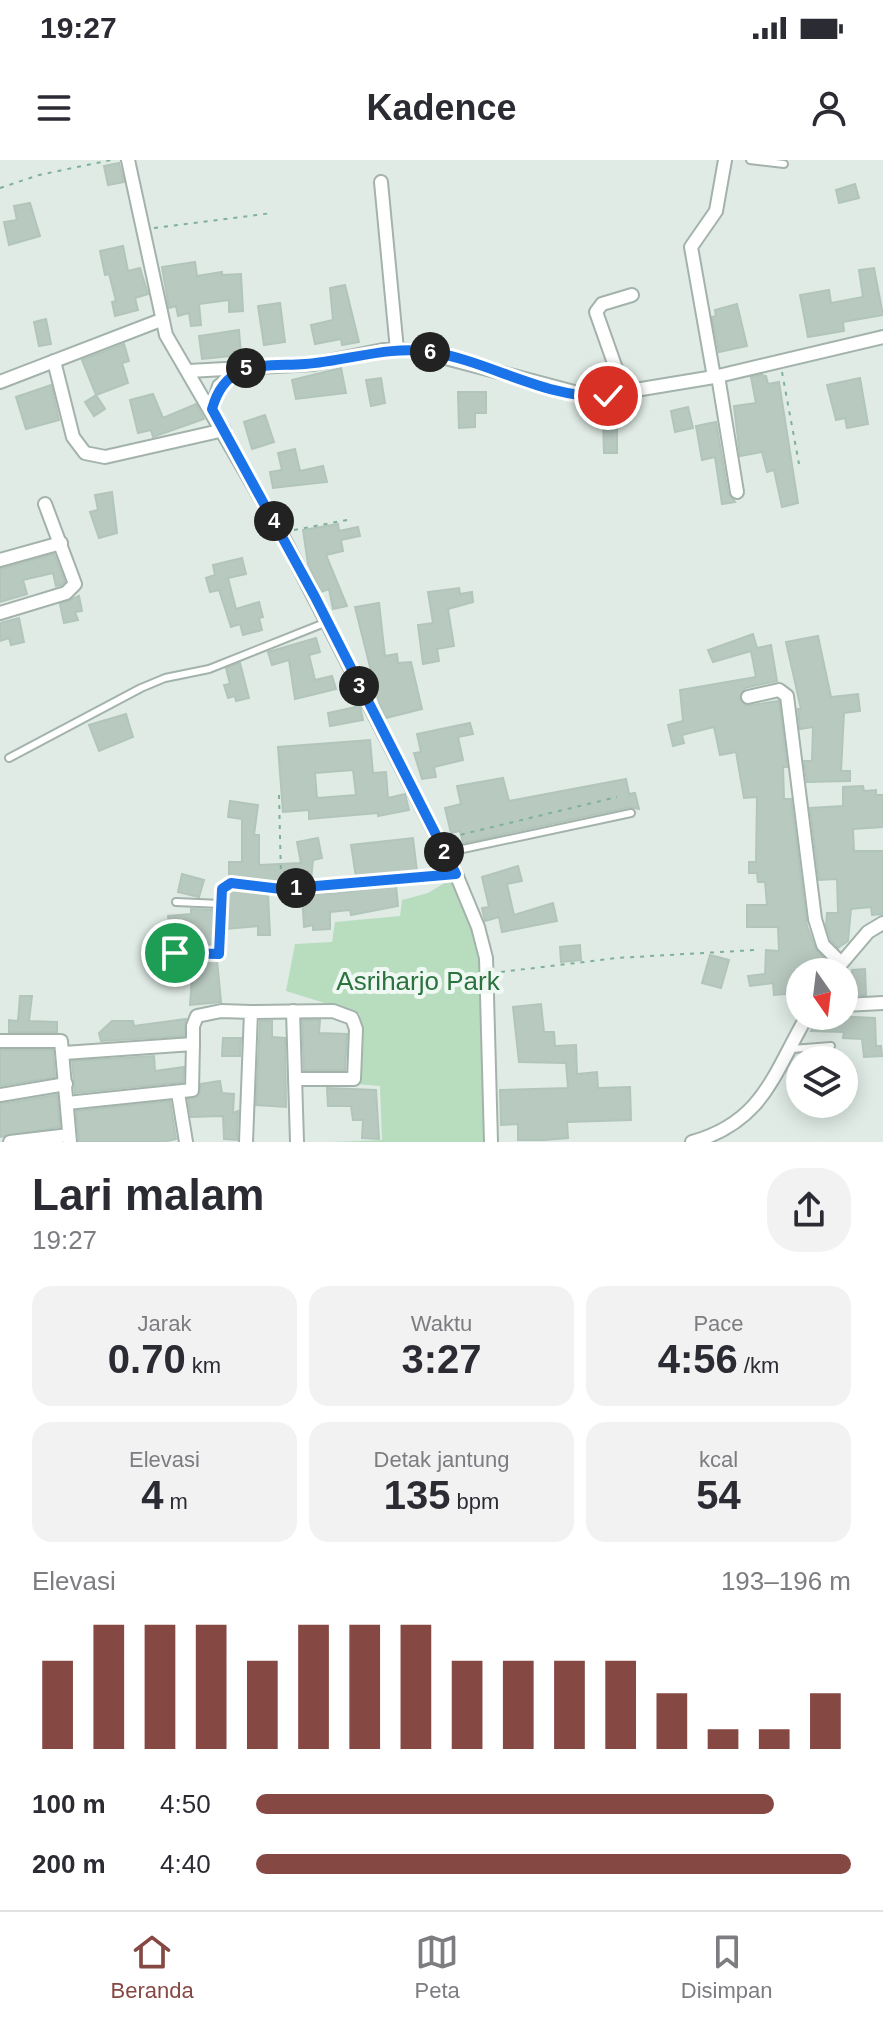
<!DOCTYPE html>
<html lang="id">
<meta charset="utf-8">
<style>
:root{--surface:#fff;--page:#f2f2f3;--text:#2b2b33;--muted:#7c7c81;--line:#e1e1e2;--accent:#864842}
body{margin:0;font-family:Arial,sans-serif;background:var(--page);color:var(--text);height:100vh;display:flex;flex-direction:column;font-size:30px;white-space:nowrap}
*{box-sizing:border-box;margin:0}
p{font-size:26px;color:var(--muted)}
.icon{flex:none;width:44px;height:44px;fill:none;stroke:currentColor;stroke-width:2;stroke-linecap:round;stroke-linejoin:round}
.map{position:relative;height:982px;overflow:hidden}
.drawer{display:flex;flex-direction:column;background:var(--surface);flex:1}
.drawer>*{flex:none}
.needle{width:52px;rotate:166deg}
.fabs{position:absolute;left:786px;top:798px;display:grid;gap:16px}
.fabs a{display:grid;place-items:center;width:72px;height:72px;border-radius:50%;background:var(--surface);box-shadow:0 4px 20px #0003;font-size:40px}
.pin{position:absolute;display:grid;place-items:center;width:68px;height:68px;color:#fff;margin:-34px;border:4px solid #fff;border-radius:50%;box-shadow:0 2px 8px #0007}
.km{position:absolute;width:40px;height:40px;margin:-20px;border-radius:50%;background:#222;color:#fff;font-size:22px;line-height:40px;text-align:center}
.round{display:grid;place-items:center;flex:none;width:84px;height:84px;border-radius:32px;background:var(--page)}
.summary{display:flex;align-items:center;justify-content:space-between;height:136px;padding:0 32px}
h1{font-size:44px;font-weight:700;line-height:60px}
.figures{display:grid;grid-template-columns:repeat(3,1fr);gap:12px;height:136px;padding:8px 32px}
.figures div{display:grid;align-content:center;border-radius:20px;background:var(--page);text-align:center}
.figures b{font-size:40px;font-weight:700}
.figures small{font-size:22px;font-weight:400}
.figures p{font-size:22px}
.chart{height:224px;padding:16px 32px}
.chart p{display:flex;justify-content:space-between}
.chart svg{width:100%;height:144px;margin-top:8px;stroke:var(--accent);stroke-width:6}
ul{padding:0 32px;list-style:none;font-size:26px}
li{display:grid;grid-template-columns:128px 96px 1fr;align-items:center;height:60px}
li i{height:20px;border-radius:10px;background:var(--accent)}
.status{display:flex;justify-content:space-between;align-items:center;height:56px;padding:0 40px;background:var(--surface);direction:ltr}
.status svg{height:22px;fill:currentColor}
header{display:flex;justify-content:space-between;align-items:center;height:104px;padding:0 32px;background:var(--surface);font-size:36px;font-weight:700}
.menu{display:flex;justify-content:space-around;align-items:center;height:112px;border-top:2px solid var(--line);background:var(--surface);font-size:22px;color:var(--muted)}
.menu a{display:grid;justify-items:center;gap:4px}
.menu .active{color:var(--accent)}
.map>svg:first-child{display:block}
.green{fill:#b8ddbe}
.building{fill:#b8c9c0;stroke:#b2c5bb;stroke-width:2;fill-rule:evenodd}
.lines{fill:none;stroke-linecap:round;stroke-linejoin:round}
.service-casing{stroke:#a3b3ab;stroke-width:10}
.minor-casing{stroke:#a3b3ab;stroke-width:16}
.path{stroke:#7fb09b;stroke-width:2;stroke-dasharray:4 6;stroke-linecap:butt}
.service{stroke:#fff;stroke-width:6}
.minor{stroke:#fff;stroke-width:12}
.route-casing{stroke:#fff;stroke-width:16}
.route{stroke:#1a73e8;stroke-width:10}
.labels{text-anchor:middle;stroke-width:8;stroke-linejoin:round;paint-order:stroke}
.park-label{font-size:26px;fill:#2a733e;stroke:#f0f8f3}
</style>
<div class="status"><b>19:27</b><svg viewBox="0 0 49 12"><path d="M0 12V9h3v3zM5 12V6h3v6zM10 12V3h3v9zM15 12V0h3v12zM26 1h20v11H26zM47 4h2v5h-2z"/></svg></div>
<header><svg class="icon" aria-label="menu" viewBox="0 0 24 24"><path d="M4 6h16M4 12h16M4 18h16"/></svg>Kadence<svg class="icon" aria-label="person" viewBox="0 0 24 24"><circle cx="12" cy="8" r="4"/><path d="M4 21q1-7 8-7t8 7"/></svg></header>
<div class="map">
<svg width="883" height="982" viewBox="0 0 883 982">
<rect width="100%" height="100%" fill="#e0ebe5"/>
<!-- green -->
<path class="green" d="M451 719 473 760 486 814 491 982H331L382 980 380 926 356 924 360 854 286 831 295 784 332 782 335 762 400 756 402 740 428 733Z"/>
<!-- building -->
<g class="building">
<path d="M119 3 124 22 108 25 104 6Z"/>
<path d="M855 24 859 38 839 43 836 30Z"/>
<path d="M30 43 40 76 9 85 4 62 17 60 14 46Z"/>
<path d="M123 86 128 111 140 108 148 134 135 138 138 150 115 156 112 142 116 141 109 114 105 115 100 91Z"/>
<path d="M195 102 197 116 222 112V115L241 114 243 151 229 152V140L199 144 201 165 191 166 189 153 178 156 176 146 169 148 162 107Z"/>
<path d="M874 108 883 155 843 162 844 171 808 177 800 135 829 130 831 143 863 137 859 110Z"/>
<path d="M345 125 359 182 342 185 341 179 315 184 311 165 333 160 330 128Z"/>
<path d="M280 143 285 182 264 185 258 146Z"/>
<path d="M737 144 747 186 719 192 712 157 716 156 715 150Z"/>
<path d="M46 159 51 184 39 186 34 162Z"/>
<path d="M239 170 241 195 202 199 199 176Z"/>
<path d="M124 184 129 201 122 203 128 223 96 235 105 249 94 256 85 242 96 235 82 200Z"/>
<path d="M341 208 346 233 296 239 292 220Z"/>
<path d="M761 215 766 216 768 224 779 222 798 343 782 347 774 310 767 312 762 292 740 296 734 246 756 243 751 217Z"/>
<path d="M381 218 385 243 371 246 366 220Z"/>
<path d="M860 218 868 264 847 268 845 258 836 260 827 225Z"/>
<path d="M51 225 59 260 26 269 16 237Z"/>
<path d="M458 232H486V253H475V267L459 268Z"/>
<path d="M153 234 163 258 196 244 204 259 153 277 151 270 138 273 130 240Z"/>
<path d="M688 247 693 268 675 272 671 251Z"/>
<path d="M265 255 274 282 252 289 244 262Z"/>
<path d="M617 257V293H604L603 258Z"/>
<path d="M716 262 728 333 735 342 722 344 715 297 702 300 696 266Z"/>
<path d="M295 289 300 311 323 306 327 322 273 328 270 312 282 310 278 293Z"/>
<path d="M112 332 117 373 99 378 90 352 98 350 95 335Z"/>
<path d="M338 364 339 371 358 367 360 376 341 380 343 391 326 395 347 446 333 449 329 429 321 432 308 404 303 370Z"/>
<path d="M54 394 65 422 61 425 56 426 53 413 23 420 27 434 0 442V409Z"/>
<path d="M242 398 246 414 228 418 236 449 259 442 263 457 259 458 262 470 243 475 240 464 231 467 219 430 210 432 206 418 215 415 213 405Z"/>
<path d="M459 428 460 434 472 432 473 442 448 449 454 486 437 489 439 501 423 504 418 465 433 463 428 432Z"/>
<path d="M79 436 82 451 75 452 78 460 64 463 60 444Z"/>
<path d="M379 443 385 496 397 494 398 503 411 502 422 549 386 558 379 543 355 447Z"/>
<path d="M19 458 24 482 11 485 9 478 0 481V463Z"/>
<path d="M753 474 757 488 771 485 777 521 745 528 739 538 746 546 779 541 787 607H783L784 639H791L807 766 815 788 826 801 825 812H800V833L774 835 773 823 750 826 748 816 765 814 766 790 779 791 778 767H747V745H767L765 722H758L757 713H749V702H756L757 637 744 638 736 592 720 595 714 567 682 575 684 583 673 586 668 565 683 561 680 530 756 517 751 491 713 502 708 490Z"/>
<path d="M818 476 831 537 858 534 860 551 844 553 841 611H850V621L807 622 804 601H812L813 567 800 569 798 549H801L786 482Z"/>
<path d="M316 478 320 492 309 495 315 520 332 516 336 529 295 539 289 500 272 505 268 492Z"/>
<path d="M240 503 249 538 236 541 235 536 228 538 224 525 230 524 226 508Z"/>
<path d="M360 546 363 560 330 566 328 553Z"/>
<path d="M126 554 133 577 99 591 89 565Z"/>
<path d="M470 563 473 574 458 577 463 600 434 607 436 617 422 619 414 593 421 592 417 574Z"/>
<path d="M370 580 373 613 386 612 388 638 405 634 409 650 378 656V653L309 659V650L283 652 278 587ZM353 610 356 635 317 638 315 613Z"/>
<path d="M503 618 509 641 626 619 629 634 635 633 639 649 630 647 463 683 460 671 451 673 445 648 461 644 457 626Z"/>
<path d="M863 626 864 631 876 630V635H883V667L853 669 854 691H883V754L872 755 871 747 851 749 848 781 838 788 831 780 826 765 827 753H838L837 719 819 720 810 648 843 646V627Z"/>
<path d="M230 641 258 645 254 675H259V705L301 703 297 682 318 678 322 698 313 700 311 720 273 722 229 718V702H242V659L228 657Z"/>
<path d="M413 678 417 711 356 717 351 685Z"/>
<path d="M518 706 522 721 507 724 514 755 553 743 557 761 502 772 499 757 485 761 482 748 489 747 482 717Z"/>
<path d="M182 714 204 720 199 737 178 732Z"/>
<path d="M396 725 398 746 351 755 350 750 330 752V769L313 770V765L304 767 302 733 333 734Z"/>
<path d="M232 729 268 734 270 775H258V766L226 769 228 732Z"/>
<path d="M191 749 215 750 213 788 178 787V782H164V772H170L168 756 191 754Z"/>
<path d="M580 785 581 800 561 802 560 787Z"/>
<path d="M710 795 729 800 721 828 702 823Z"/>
<path d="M183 799 217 800 221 842 190 845 192 818H183Z"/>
<path d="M865 809 866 835H852V810Z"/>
<path d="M20 836H32L29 861 57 862V872H9V860L18 861Z"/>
<path d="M541 844 544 872H554L555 886 576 885 577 914 597 912 598 928 630 927 631 960 567 962 568 978 545 980H518V964L501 965 500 930 568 928 566 903 519 902 513 847Z"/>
<path d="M832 856 875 858 876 886H881L882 896 864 897 862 879 843 878 844 872 811 871 815 860H832Z"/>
<path d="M186 859 184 876 101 881 99 873 112 861H133L134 866Z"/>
<path d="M302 860H320L319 873 347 874 345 910H304Z"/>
<path d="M260 861H272V877L285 878 286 947 256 945Z"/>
<path d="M223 878H241L240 896H222Z"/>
<path d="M0 890H53L55 917 0 926Z"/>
<path d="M154 896 155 911 184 907 183 922 75 933 72 901Z"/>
<path d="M220 921 222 933 234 934 233 953 238 951 237 980 224 979 223 956 191 957 188 939 199 935 201 924Z"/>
<path d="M327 928 376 930 379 979 362 978 363 960H353L351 946H328Z"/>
<path d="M57 935 60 967 0 977V944Z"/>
<path d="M170 941 176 979 163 982H79L76 951Z"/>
</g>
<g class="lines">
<!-- service casing -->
<g class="service-casing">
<g id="service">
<path d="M750 0 784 4"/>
<path d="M9 598 141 528 165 518 209 509 327 462"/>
<path d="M444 693 631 653"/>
<path d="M176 742 221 744"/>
<path d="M162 811 175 793 219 794 222 729 231 723 281 729 456 714"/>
<path d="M792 889 831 886"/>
</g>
</g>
<!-- minor casing -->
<g class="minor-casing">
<g id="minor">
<path d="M128 0 166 175 281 373 456 714 478 767 486 798 491 982"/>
<path d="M381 22 397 190"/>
<path d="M54 201 73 277 85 293 105 297 224 270"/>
<path d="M189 211 314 204 383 190H415L593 237 714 217 883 177"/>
<path d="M718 216 737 332"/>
<path d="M714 217 691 87 716 51 725 0"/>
<path d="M0 222 161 160"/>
<path d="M625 234 596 152 602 144 632 135"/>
<path d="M212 249 219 226 242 209"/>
<path d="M0 400 61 383"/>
<path d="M0 453 66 433 75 424 45 344"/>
<path d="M748 537 779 530 787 536 815 759 823 785 841 803"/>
<path d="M834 812 868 772 883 763"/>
<path d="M844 845 883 843"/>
<path d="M293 851 297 982"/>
<path d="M251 852 333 851 352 858 356 869 354 919H295"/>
<path d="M0 881H61L70 982"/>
<path d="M193 884V866L197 856 221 851 251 852 246 982"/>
<path d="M64 893 193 884 192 930 67 943"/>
<path d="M178 933 186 982"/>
<path d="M0 935 66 924"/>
<path d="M10 982 69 975"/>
<path d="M692 982C763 962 773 915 807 856"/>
</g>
</g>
<!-- path -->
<g class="path">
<path d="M0 28 39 15 111 0"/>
<path d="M154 68 272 53"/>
<path d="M782 212 799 304"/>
<path d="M294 370 352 359"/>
<path d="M279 635 281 717"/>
<path d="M451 677 617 637"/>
<path d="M501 812 617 798 755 790"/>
</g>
<!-- service -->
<use href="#service" class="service"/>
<!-- minor -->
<use href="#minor" class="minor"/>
</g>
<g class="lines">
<!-- route casing -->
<g class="route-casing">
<path id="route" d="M175 793 219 794 222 729 231 723 281 729 456 714 315 437 212 249C226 199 262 207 305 204 349 201 388 185 432 192 491 202 548 240 608 236"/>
</g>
<!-- route -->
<use href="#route" class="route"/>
</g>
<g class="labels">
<!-- park labels -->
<g class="park-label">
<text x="418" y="830">Asriharjo Park</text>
</g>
</g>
</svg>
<div class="fabs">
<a><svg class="needle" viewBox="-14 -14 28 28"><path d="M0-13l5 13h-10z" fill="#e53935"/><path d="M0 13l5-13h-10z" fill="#7c7c81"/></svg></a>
<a><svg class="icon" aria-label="layers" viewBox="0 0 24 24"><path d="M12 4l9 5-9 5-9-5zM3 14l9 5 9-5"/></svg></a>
</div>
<div class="pin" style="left:175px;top:793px;background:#1e9e55"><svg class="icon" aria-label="arrive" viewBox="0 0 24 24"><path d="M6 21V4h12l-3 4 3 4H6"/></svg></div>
<div class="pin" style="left:608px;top:236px;background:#d93025"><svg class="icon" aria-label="check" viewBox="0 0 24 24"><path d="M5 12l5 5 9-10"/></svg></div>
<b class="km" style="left:296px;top:728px">1</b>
<b class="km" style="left:444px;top:692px">2</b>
<b class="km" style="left:359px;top:526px">3</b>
<b class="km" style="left:274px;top:361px">4</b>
<b class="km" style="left:246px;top:208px">5</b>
<b class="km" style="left:430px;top:192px">6</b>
</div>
<section class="drawer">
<div class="summary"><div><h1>Lari malam</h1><p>19:27</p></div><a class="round"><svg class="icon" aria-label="share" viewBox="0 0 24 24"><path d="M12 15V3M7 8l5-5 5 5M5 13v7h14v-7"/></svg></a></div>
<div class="figures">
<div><p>Jarak</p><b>0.70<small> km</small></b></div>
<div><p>Waktu</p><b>3:27</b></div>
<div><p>Pace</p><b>4:56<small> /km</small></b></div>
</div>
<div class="figures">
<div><p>Elevasi</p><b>4<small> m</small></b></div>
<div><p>Detak jantung</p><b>135<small> bpm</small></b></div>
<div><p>kcal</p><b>54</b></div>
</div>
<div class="chart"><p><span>Elevasi</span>193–196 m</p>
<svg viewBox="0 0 160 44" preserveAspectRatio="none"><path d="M5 44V17M15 44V6M25 44V6M35 44V6M45 44V17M55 44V6M65 44V6M75 44V6M85 44V17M95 44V17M105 44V17M115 44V17M125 44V27M135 44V38M145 44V38M155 44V27"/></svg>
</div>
<ul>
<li><b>100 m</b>4:50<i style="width:87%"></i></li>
<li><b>200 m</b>4:40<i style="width:100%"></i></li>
</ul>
</section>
<nav class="menu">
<a class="active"><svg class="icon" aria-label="home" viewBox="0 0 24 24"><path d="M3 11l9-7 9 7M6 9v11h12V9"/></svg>Beranda</a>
<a><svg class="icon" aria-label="map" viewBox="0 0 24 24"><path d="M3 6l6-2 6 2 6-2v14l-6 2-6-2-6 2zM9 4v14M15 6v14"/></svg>Peta</a>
<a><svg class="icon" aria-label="saved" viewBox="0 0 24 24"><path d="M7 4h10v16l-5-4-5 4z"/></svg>Disimpan</a>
</nav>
